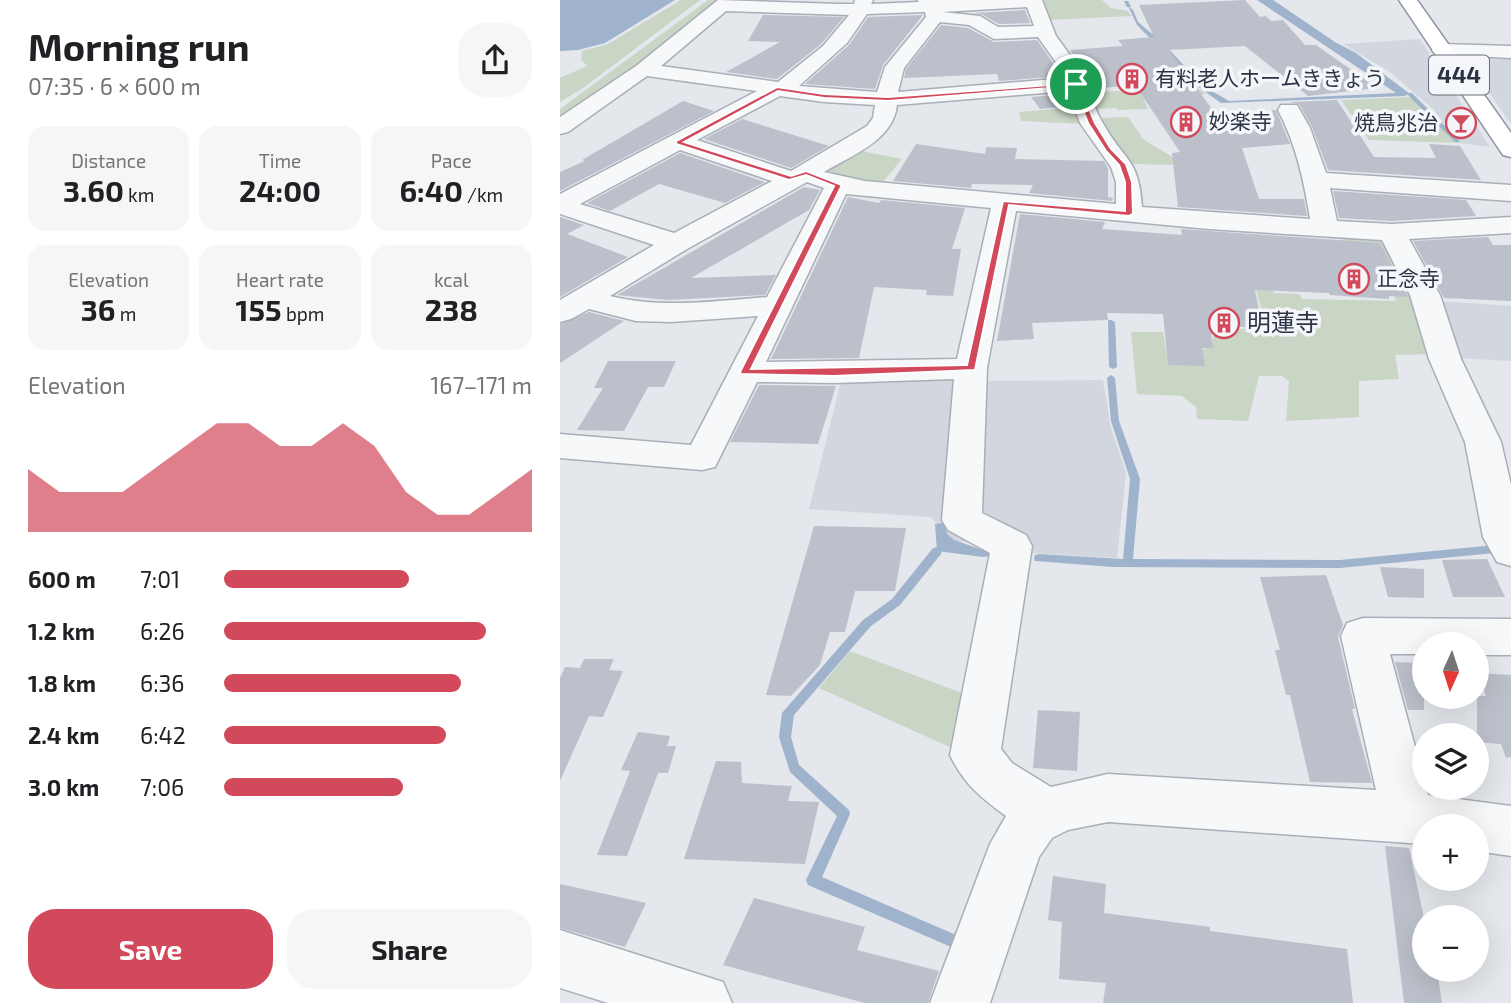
<!DOCTYPE html>
<meta charset="utf-8">
<style>
:root{--surface:#fff;--page:#f6f6f6;--text:#202124;--muted:#757577;--accent:#d1495b}
body{margin:0;font-family:"Exo 2","Noto Sans JP",sans-serif;background:var(--page);color:var(--text);height:100vh;display:flex;flex-direction:column;font-size:26px;white-space:nowrap}
*{box-sizing:border-box;margin:0}
p{font-size:23px;color:var(--muted)}
.icon{flex:none;width:38px;height:38px;fill:none;stroke:currentColor;stroke-width:2;stroke-linecap:round;stroke-linejoin:round}
.map{position:relative;flex:1;overflow:hidden}
.sheet{display:flex;flex-direction:column;background:var(--surface);width:560px}
.sheet>*{flex:none}
.needle{width:46px;rotate:183deg}
.tools{position:absolute;left:852px;top:632px;display:grid;gap:14px}
.tools a{display:grid;place-items:center;width:77px;height:77px;border-radius:50%;background:var(--surface);box-shadow:0 7px 28px #0002;font-size:35px}
.pin{position:absolute;display:grid;place-items:center;width:60px;height:60px;color:#fff;margin:-30px;border:4px solid #fff;border-radius:50%;box-shadow:0 2px 7px #0007}
.round{display:grid;place-items:center;flex:none;width:74px;height:74px;border-radius:28px;background:var(--page)}
.headline{display:flex;align-items:center;justify-content:space-between;height:119px;padding:0 28px}
h1{font-size:38px;font-weight:700;line-height:52px}
.figures{display:grid;grid-template-columns:repeat(3,1fr);gap:10px;height:119px;padding:7px 28px}
.figures div{display:grid;align-content:center;border-radius:18px;background:var(--page);text-align:center}
.figures b{font-size:30px;font-weight:700}
.figures small{font-size:19px;font-weight:400}
.figures p{font-size:19px}
.chart{height:196px;padding:14px 28px}
.chart p{display:flex;justify-content:space-between}
.chart svg{width:100%;height:126px;margin-top:7px;fill:var(--accent);opacity:.7}
.primary-button{display:flex;gap:14px;margin-top:auto;padding:14px 28px}
.primary-button a{flex:1;height:80px;border-radius:28px;background:var(--accent);color:#fff;font-size:28px;font-weight:700;line-height:80px;text-align:center}
.primary-button a+a{background:var(--page);color:var(--text)}
ul{padding:0 28px;list-style:none;font-size:23px}
li{display:grid;grid-template-columns:112px 84px 1fr;align-items:center;height:52px}
li i{height:18px;border-radius:9px;background:var(--accent)}
main{display:flex;flex:1;min-height:0}
.map>svg:first-child{display:block}
.built{fill:#d2d6de}
.green{fill:#c9d6c5}
.water{fill:#9fb4cc}
.lines{fill:none;stroke-linecap:round;stroke-linejoin:round}
.stream{fill:#9fb4cc;fill-rule:evenodd}
.building{fill:#bbc0ca}
.minor-casing{stroke:#a9aeb7;stroke-width:3}
.trunk-casing{stroke:#8b94a3;stroke-width:3}
.minor{fill:#f7f8fa;fill-rule:evenodd}
.trunk{fill:#fff;fill-rule:evenodd}
.route{fill:#d1495b;stroke:#fff;stroke-width:2;fill-rule:evenodd}
.labels{text-anchor:middle;stroke-width:7;stroke-linejoin:round;paint-order:stroke}
.far-poi-label{font-size:21px;fill:#2b3445;stroke:#f4f6f9;text-anchor:start}
.shield{fill:#f4f6f9;stroke:#676e7b;stroke-width:2}
.shield-label{font-size:23px;font-weight:bold;fill:#2b3445}
.poi-label{font-size:24px;fill:#2b3445;stroke:#f4f6f9;text-anchor:start}
</style>
<main>
<section class="sheet">
<div class="headline"><div><h1>Morning run</h1><p>07:35 · 6 × 600 m</p></div><a class="round"><svg class="icon" aria-label="share" viewBox="0 0 24 24"><path d="M12 15V3M7 8l5-5 5 5M5 13v7h14v-7"/></svg></a></div>
<div class="figures">
<div><p>Distance</p><b>3.60<small> km</small></b></div>
<div><p>Time</p><b>24:00</b></div>
<div><p>Pace</p><b>6:40<small> /km</small></b></div>
</div>
<div class="figures">
<div><p>Elevation</p><b>36<small> m</small></b></div>
<div><p>Heart rate</p><b>155<small> bpm</small></b></div>
<div><p>kcal</p><b>238</b></div>
</div>
<div class="chart"><p><span>Elevation</span>167–171 m</p>
<svg viewBox="0 0 160 44" preserveAspectRatio="none"><path d="M0 44V22L10 30L20 30L30 30L40 22L50 14L60 6L70 6L80 14L90 14L100 6L110 14L120 30L130 38L140 38L150 30L160 22V44z"/></svg>
</div>
<ul>
<li><b>600 m</b>7:01<i style="width:60%"></i></li>
<li><b>1.2 km</b>6:26<i style="width:85%"></i></li>
<li><b>1.8 km</b>6:36<i style="width:77%"></i></li>
<li><b>2.4 km</b>6:42<i style="width:72%"></i></li>
<li><b>3.0 km</b>7:06<i style="width:58%"></i></li>
</ul>
<div class="primary-button"><a>Save</a><a>Share</a></div>
</section>
<div class="map">
<svg width="951" height="1003" viewBox="0 0 951 1003">
<rect width="100%" height="100%" fill="#e4e7ec"/>
<!-- built -->
<g class="built">
<path d="M860 39 881 72 930 147 899 143 873 109 830 72 783 44Z"/>
<path d="M918 53 951 54V124L904 57Z"/>
<path d="M878 301 951 306V361L897 358Z"/>
<path d="M394 374 415 381 543 380 551 428 566 473 557 558 458 552 417 540 394 542 371 517 249 509 282 377Z"/>
</g>
<!-- green -->
<g class="green">
<path d="M121 0H140L23 88 0 102V78L27 66 21 59 22 51 48 44Z"/>
<path d="M148 0H160L70 71 0 118V109Z"/>
<path d="M476 0H542L551 8 568 11 571 16 488 20Z"/>
<path d="M635 86 646 94 584 100 588 109 558 110 556 108 532 109 525 93Z"/>
<path d="M852 97 899 143 809 140 781 100Z"/>
<path d="M520 107 526 124 461 121 459 112Z"/>
<path d="M568 117 584 140 611 156 620 165 568 164 536 118Z"/>
<path d="M296 150 342 159 318 188 270 177 267 170Z"/>
<path d="M781 231 832 242 875 354 835 355 839 379 799 381V417L726 421 729 381 722 376H699L688 421 637 419 636 407 622 396 577 394 571 332H603L608 363 651 346 656 328 684 329 688 322 705 323 695 285 702 260 714 293 739 294 742 299 836 301 823 263 786 257Z"/>
<path d="M290 651 413 697 403 753 259 688Z"/>
</g>
<!-- water -->
<g class="water">
<path d="M0 0H115L45 43 18 50 0 51Z"/>
<path d="M697 0H713L775 42 796 53 850 94 844 96 661 103 637 86 577 25 568 6 573 10 578 22 604 44 643 86 669 101 836 93Z"/>
<path d="M384 523 387 534 394 540 437 555 423 557 377 551 375 524Z"/>
</g>
<g class="lines">
<!-- stream -->
<g class="stream">
<path d="M564 1H568L571 7H567Z"/>
<path d="M848 93H852L899 140V142H895L848 95Z"/>
<path d="M548 320H551L555 322 557 367 553 369 549 367Z"/>
<path d="M551 375 555 378 559 421 580 479 573 559 780 560 935 545 939 546 940 549 939 552 935 553 780 568 553 567 475 561 474 558 475 555 479 554 563 559 570 479 551 421 547 378Z"/>
<path d="M377 547 381 548 382 551 381 554 340 605 311 626 234 715 231 737 239 765 289 810 290 814 262 877 410 941 412 946 410 951 405 953 248 885 246 880 277 816 230 772 219 737 222 713 303 620 332 599 373 548Z"/>
</g>
</g>
<!-- building -->
<g class="building">
<path d="M685 0 700 17 706 16 711 21 723 20 745 45H756L817 88 748 96 685 46 609 50 657 116 716 110 730 144 682 148 699 199H744L747 216 618 207 612 153 620 152 577 88 565 89 563 86 531 89V79L510 50 563 46 558 40 594 37 579 5Z"/>
<path d="M465 10 470 23 439 24 421 14 414 13Z"/>
<path d="M203 15 284 17 261 44 217 79 166 72 220 42 188 41Z"/>
<path d="M363 15 323 65 315 89 245 84 289 45 308 17Z"/>
<path d="M381 25 408 28 434 42 477 40 502 76 439 81 437 74 344 78 346 69Z"/>
<path d="M506 94 511 106 480 109 471 97Z"/>
<path d="M777 100 814 157 876 158 869 144 900 146 921 180 768 170 752 127 739 104 730 102Z"/>
<path d="M123 101 154 111 0 191V172L25 161 22 160Z"/>
<path d="M182 119 269 146 231 168 144 139Z"/>
<path d="M356 144 425 154 426 147 457 148 455 159 544 161 548 168V197L553 198 552 201 469 193 473 185 412 184 411 188 333 181Z"/>
<path d="M120 153 205 182 165 203 99 184 50 211 27 203Z"/>
<path d="M244 187 260 190 249 210 131 278 216 275 205 295 108 300 57 295Z"/>
<path d="M773 191 906 200 916 216 832 221 779 218Z"/>
<path d="M288 197 319 203 321 200 405 208 392 249H401L393 296 366 295 367 290 314 287 299 358 211 359Z"/>
<path d="M460 214 545 222 542 229 622 235 621 229 820 243 848 297 829 296V299L770 295 769 293 695 290 701 320H689L691 327 650 326 653 348H642L645 366 608 365 603 314 547 313 548 320 472 323 474 339 437 341Z"/>
<path d="M0 217 24 225 7 234 68 257 0 297Z"/>
<path d="M928 237 933 245H951V301L884 298 853 241Z"/>
<path d="M29 312 64 321 0 363V324Z"/>
<path d="M48 361H116L104 387H88L64 431 17 430 43 388H34Z"/>
<path d="M199 385 276 386 258 444 170 442Z"/>
<path d="M254 526 346 528 335 591H295L285 632H270L260 665 231 696 206 695Z"/>
<path d="M927 559 945 597H893L882 560Z"/>
<path d="M820 567 864 569V598L828 597Z"/>
<path d="M766 575 783 625 778 637 795 709H792L812 783 750 782 730 695H726L715 650H720L700 577Z"/>
<path d="M24 659H54L49 670 63 671 43 717 29 716 0 781V678L5 667 20 668Z"/>
<path d="M835 662 864 663V710H848Z"/>
<path d="M918 673 951 675V757L946 758 941 744 917 742V696H926Z"/>
<path d="M478 710 520 712 517 771 473 768Z"/>
<path d="M78 732 110 736 107 746H116L108 773H98L67 856 37 855 70 771 61 770Z"/>
<path d="M156 761 181 762 182 783 232 786 228 801 259 802 245 864 124 859Z"/>
<path d="M825 846 849 848 864 918V970H877L882 1003H844Z"/>
<path d="M493 876 546 884 544 913 650 927V931L787 949 793 1003H543L546 983 499 979 502 922 488 920Z"/>
<path d="M0 884 86 903 65 947 0 928Z"/>
<path d="M194 898 305 927 297 950 379 971 368 1003H305L163 965Z"/>
</g>
<g class="lines">
<!-- minor casing -->
<g class="minor-casing">
<g id="minor">
<path d="M158 0 279 4H294L295 0H313L311 4 359 2 357 0H482L496 36 529 81 527 85C532 98 536 113 544 125 565 162 579 158 582 207L750 219C744 181 736 144 718 110L721 105H737L750 128 766 173 951 185V201L770 188 777 221 832 224 951 217V233L849 239 880 295 901 359 941 442 951 485V566L937 562 923 537 905 442 869 359 850 295 822 240 649 229 456 211 427 368 422 513 466 535 472 546 441 749 452 763 491 787 548 774 816 790 781 636 787 623 803 618 951 619V655H917V644H864V654H830L868 795 951 806V856L917 851V826H864V844L548 822 508 830 492 838 479 857 430 1003H370L430 844 446 816C421 798 403 783 390 755L430 553 388 530 382 520 394 379 274 383 197 382 155 467 142 470 0 458V434L131 445 198 316 111 322 76 321 29 309 11 319 0 322V300L94 245 0 214V194L197 91 87 76 8 132 0 134V117L76 66ZM467 7 474 26 438 27 420 16 382 12ZM166 11 289 15 263 46 218 82 101 66ZM365 12 366 17 325 67 317 92 239 86 287 43 307 14ZM380 22 409 25 434 39 478 37 507 78 338 92 344 68ZM508 91 520 123 551 167 556 182V204L305 181 264 172C292 155 333 141 337 105ZM220 96 264 102 315 105 313 118 307 126 231 171 137 140ZM120 150 212 181 114 233 20 204ZM247 182 264 188 207 297C155 301 101 309 50 296L127 249ZM286 194 431 208 397 359 206 362Z"/>
<path d="M882 44 951 46V58L875 54 872 50Z"/>
<path d="M0 930 163 982 172 1003H48L0 988Z"/>
</g>
</g>
<!-- trunk casing -->
<g class="trunk-casing">
<path id="trunk" d="M839 0H857L951 133V157L943 155Z"/>
</g>
<!-- minor -->
<use href="#minor" class="minor"/>
<!-- trunk -->
<use href="#trunk" class="trunk"/>
</g>
<!-- route -->
<path class="route" d="M518 83 535 123 551 149 566 164 572 182 573 214 569 216 449 205 415 370 274 376 181 374 180 372 274 186 246 175 229 180 116 144V141L217 87 264 94 328 97ZM514 86 528 123 546 151 559 165 565 182V211L443 201 407 365 191 369 282 185 246 171 231 176 124 142 218 91 264 98 328 101Z"/>
<!-- icons -->
<defs>
<g id="building-ring" transform="scale(1.575)"><circle r="9.5" fill="#f4f6f9" stroke="#d1495b" stroke-width="1.5"/><path d="M-4-6H4V6H1V3H-1V6H-4ZM-2.5-4.3h1.7v1.8h-1.7ZM.8-4.3h1.7v1.8H.8ZM-2.5-1h1.7V.8h-1.7ZM.8-1h1.7V.8H.8Z" fill="#d1495b"/></g>
<g id="bar-ring" transform="scale(1.575)"><circle r="9.5" fill="#f4f6f9" stroke="#d1495b" stroke-width="1.5"/><path d="M-6-5H6L.8 .8V4.5H3.5V6h-7V4.5H-.8V.8Z" fill="#d1495b"/></g>
</defs>
<g fill-rule="evenodd">
<use href="#building-ring" x="572" y="79"/>
<use href="#building-ring" x="626" y="122"/>
<use href="#bar-ring" x="901" y="123"/>
<use href="#building-ring" x="794" y="279"/>
<use href="#building-ring" x="664" y="323"/>
</g>
<g class="labels">
<!-- far-poi labels -->
<g class="far-poi-label">
<text x="595" y="86">有料老人ホームききょう</text>
<text x="649" y="129">妙楽寺</text>
<text x="878" y="130" text-anchor="end">焼鳥兆治</text>
<text x="817" y="286">正念寺</text>
</g>
<!-- shield labels -->
<rect class="shield" x="869" y="55.5" width="60" height="39" rx="5"/>
<g class="shield-label">
<text x="899" y="83">444</text>
</g>
<!-- poi labels -->
<g class="poi-label">
<text x="687" y="331">明蓮寺</text>
</g>
</g>
</svg>
<div class="tools">
<a><svg class="needle" viewBox="-14 -14 28 28"><path d="M0-13l5 13h-10z" fill="#e53935"/><path d="M0 13l5-13h-10z" fill="#757577"/></svg></a>
<a><svg class="icon" aria-label="layers" viewBox="0 0 24 24"><path d="M12 4l9 5-9 5-9-5zM3 14l9 5 9-5"/></svg></a>
<a>+</a>
<a>−</a>
</div>
<div class="pin" style="left:516px;top:84px;background:#1e9e55"><svg class="icon" aria-label="arrive" viewBox="0 0 24 24"><path d="M6 21V4h12l-3 4 3 4H6"/></svg></div>
</div>
</main>
